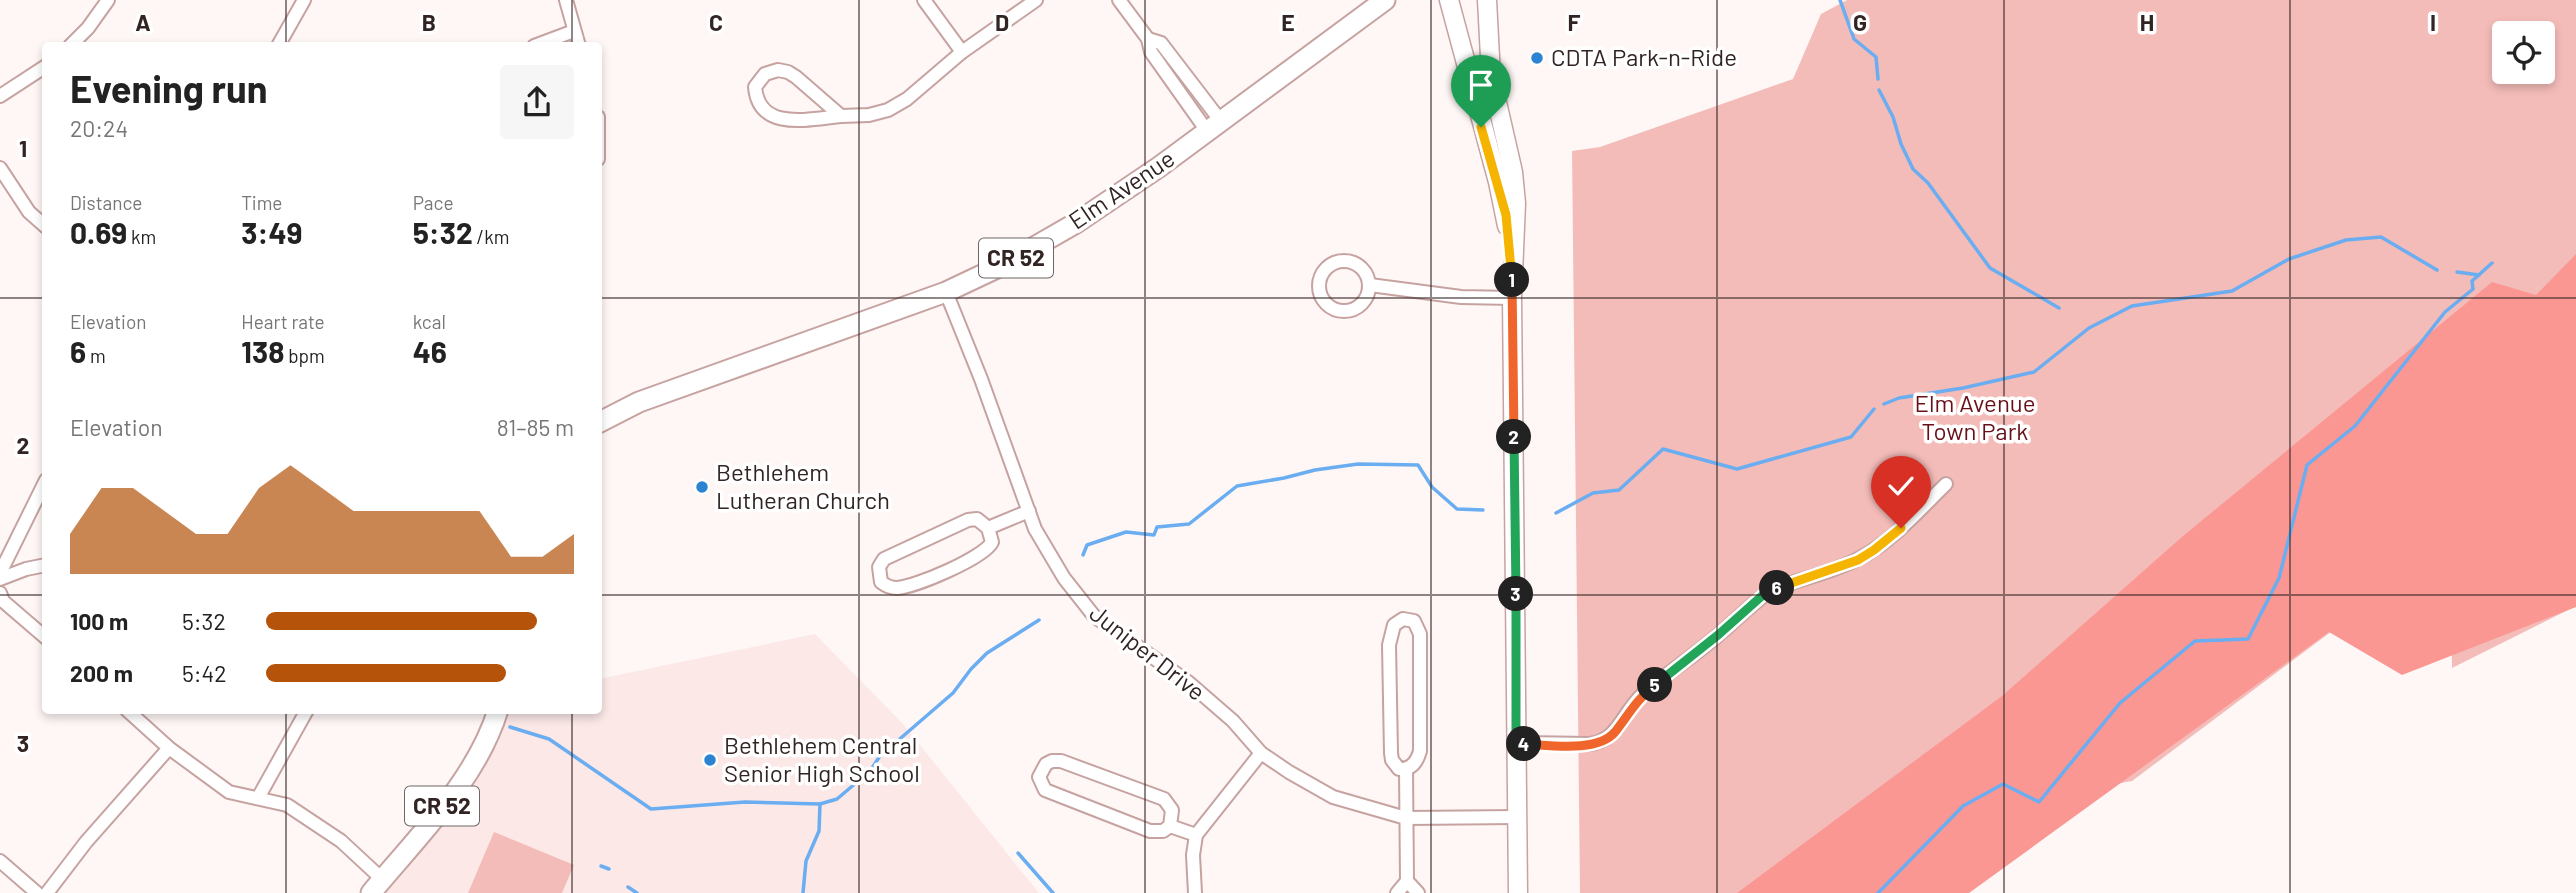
<!DOCTYPE html>
<meta charset="utf-8">
<style>
:root{--surface:#fff;--page:#f6f6f6;--text:#222;--muted:#767676;--accent:#b45309}
body{margin:0;font-family:Barlow,sans-serif;background:var(--page);color:var(--text);height:100vh;display:flex;flex-direction:column;font-size:26px;white-space:nowrap}
*{box-sizing:border-box;margin:0}
p{font-size:23px;color:var(--muted)}
.icon{flex:none;width:38px;height:38px;fill:none;stroke:currentColor;stroke-width:2;stroke-linecap:round;stroke-linejoin:round}
.map{position:relative;flex:1;overflow:hidden}
.sheet{position:absolute;left:42px;top:42px;width:560px;height:672px;display:flex;flex-direction:column;background:var(--surface);border-radius:7px;box-shadow:0 4px 10px #0003}
.sheet>*{flex:none}
.fabs{position:absolute;left:2492px;top:21px;display:grid;gap:14px}
.fabs a{display:grid;place-items:center;width:63px;height:63px;border-radius:7px;background:var(--surface);box-shadow:0 4px 10px #0003;font-size:35px}
.pin{position:absolute;display:grid;place-items:center;width:60px;height:60px;color:#fff;margin:-72px -30px;border-radius:50% 50% 50% 0;rotate:-45deg;box-shadow:0 0 7px #0007}
.pin .icon{rotate:45deg}
.km{position:absolute;width:35px;height:35px;margin:-18px;border-radius:50%;background:#222;color:#fff;font-size:19px;line-height:35px;text-align:center}
.round{display:grid;place-items:center;flex:none;width:74px;height:74px;border-radius:7px;background:var(--page)}
.summary{display:flex;align-items:center;justify-content:space-between;height:119px;padding:0 28px}
h1{font-size:38px;font-weight:700;line-height:52px}
.metrics{display:grid;grid-template-columns:repeat(3,1fr);gap:10px;height:119px;padding:7px 28px}
.metrics div{display:grid;align-content:center}
.metrics b{font-size:30px;font-weight:700}
.metrics small{font-size:19px;font-weight:400}
.metrics p{font-size:19px}
.chart{height:196px;padding:14px 28px}
.chart p{display:flex;justify-content:space-between}
.chart svg{width:100%;height:126px;margin-top:7px;fill:var(--accent);opacity:.7}
ul{padding:0 28px;list-style:none;font-size:23px}
li{display:grid;grid-template-columns:112px 84px 1fr;align-items:center;height:52px}
li i{height:18px;border-radius:9px;background:var(--accent)}
.map>svg:first-child{display:block}
.built{fill:#fbe8e7}
.green{fill:#f4bcb9;fill-rule:evenodd}
.forest{fill:#fa9793}
.lines{fill:none;stroke-linecap:round;stroke-linejoin:round}
.stream{stroke:#6aadf1;stroke-width:3.5}
.street-casing{stroke:#c6a3a1;stroke-width:16}
.secondary-casing{stroke:#c6a3a1;stroke-width:21}
.primary-casing{stroke:#c6a3a1;stroke-width:23}
.street{stroke:#fff;stroke-width:12}
.secondary{stroke:#fff;stroke-width:18}
.primary{stroke:#fff;stroke-width:19}
.split-1-casing{stroke:#fff;stroke-width:14}
.split-2-casing{stroke:#fff;stroke-width:14}
.split-3-casing{stroke:#fff;stroke-width:14}
.split-4-casing{stroke:#fff;stroke-width:14}
.split-5-casing{stroke:#fff;stroke-width:14}
.split-6-casing{stroke:#fff;stroke-width:14}
.split-7-casing{stroke:#fff;stroke-width:14}
.split-1{stroke:#f5b400;stroke-width:9}
.split-2{stroke:#f0652b;stroke-width:9}
.split-3{stroke:#22a559;stroke-width:9}
.split-4{stroke:#22a559;stroke-width:9}
.split-5{stroke:#f0652b;stroke-width:9}
.split-6{stroke:#22a559;stroke-width:9}
.split-7{stroke:#f5b400;stroke-width:9}
.grid{fill:none;stroke:#312423;stroke-width:2;stroke-opacity:0.55}
.poi-dot{fill:#2c83d1;stroke:#fff;stroke-width:2.5}
.labels{text-anchor:middle;stroke-width:7;stroke-linejoin:round;paint-order:stroke}
.shield{fill:#fff;stroke:#6f6665;stroke-width:2}
.shield-label{font-size:23px;font-weight:bold;fill:#312423}
.poi-label{font-size:24px;fill:#312423;stroke:#fff;text-anchor:start}
.street-label{font-size:24px;fill:#312423;stroke:#fff}
.park-label{font-size:24px;fill:#681018;stroke:#fff}
.grid-label{font-size:23px;text-anchor:middle;font-weight:bold;fill:#312423;stroke:#fff;stroke-width:7;stroke-linejoin:round;paint-order:stroke}
</style>
<div class="map">
<svg width="2576" height="893" viewBox="0 0 2576 893">
<rect width="100%" height="100%" fill="#fef7f6"/>
<!-- built -->
<path class="built" d="M815 634 903 724 1039 893H385L477 780 499 741 511 711 598 710 599 679Z"/>
<!-- green -->
<g class="green">
<path d="M1847 0H2576V606L2452 668 2451 542 2132 781 1884 826 1822 893H1580L1572 151 1600 147 1793 79 1821 14ZM2504 33H2543V72H2504Z"/>
<path d="M494 832 574 865 562 893H468Z"/>
</g>
<!-- forest -->
<path class="forest" d="M2576 254V607L2402 675 2329 632 1969 893H1737L2002 696 2183 536 2492 282 2536 295Z"/>
<g class="lines">
<!-- stream -->
<g class="stream">
<path d="M1840 0 1854 39 1876 57 1878 79"/>
<path d="M1879 90 1893 117 1901 144 1913 169 1928 183 1990 268 2059 308"/>
<path d="M2457 272 2479 275"/>
<path d="M1884 404 1899 398 1963 388 2034 372 2089 328 2132 306 2232 291 2289 259 2346 240 2381 237 2437 270"/>
<path d="M1556 513 1593 493 1619 490 1663 449 1737 469 1851 437 1874 409"/>
<path d="M1083 555 1087 545 1126 532 1154 535 1157 527 1189 524 1237 486 1284 478 1315 470 1358 464 1418 465 1432 487 1457 509 1483 510"/>
<path d="M510 727 549 739 651 809 745 802 820 804 837 799 870 771 880 756 953 693 971 669 987 653 1039 620"/>
<path d="M1018 853 1053 893"/>
<path d="M601 866 609 869"/>
<path d="M628 887 637 893"/>
<path d="M803 893 806 861 819 831 820 804"/>
<path d="M1878 893 1963 806 2003 784 2039 802 2120 703 2195 641 2248 639 2279 578 2307 465 2355 426 2445 312 2473 289 2472 281 2492 263"/>
</g>
<!-- street casing -->
<g class="street-casing">
<g id="street">
<path d="M566 0 579 46"/>
<path d="M924 0 962 52"/>
<path d="M1119 0 1148 39 1151 52 1207 131"/>
<path d="M1148 39 1161 43 1220 120"/>
<path d="M70 46 88 28 108 0"/>
<path d="M278 46 304 0"/>
<path d="M534 46 574 31"/>
<path d="M778 70 788 72 796 77 841 116C809 119 759 132 755 87L765 74Z"/>
<path d="M0 96 46 66"/>
<path d="M841 116 869 115 888 110 907 99 962 52 1036 0"/>
<path d="M598 117V159"/>
<path d="M0 168 29 212 46 227"/>
<circle cx="1344" cy="286" r="25"/>
<path d="M1370 285 1461 297 1512 298"/>
<path d="M946 292 981 379 1035 529 1064 578 1094 616 1188 682 1233 721 1261 753 1289 772 1333 797 1406 818 1518 817"/>
<path d="M977 519 988 528 992 542C984 558 915 587 897 588 890 588 886 586 881 582L879 567 884 559 968 520Z"/>
<path d="M988 528 1029 511"/>
<path d="M0 573 46 480"/>
<path d="M0 579 26 569 46 565"/>
<path d="M0 593 3 601 46 638"/>
<path d="M1403 619 1414 621 1420 634V751C1417 762 1411 770 1399 769L1392 760 1391 753 1389 645 1394 625Z"/>
<path d="M127 710 169 748 229 792 287 805 341 841 382 879"/>
<path d="M1516 743 1589 744C1619 741 1623 711 1643 694 1666 674 1692 657 1716 637 1736 621 1753 601 1775 588 1802 579 1833 572 1858 559 1892 542 1919 510 1946 484"/>
<path d="M1052 761H1061L1164 799 1172 810 1170 826 1163 831H1150L1045 790 1039 777 1046 764Z"/>
<path d="M1406 769 1407 881"/>
<path d="M258 798 307 710"/>
<path d="M1170 826 1196 835"/>
<path d="M0 861 37 893"/>
<path d="M47 893 86 842 169 748"/>
<path d="M1195 893 1193 855 1196 835 1261 753"/>
<path d="M1397 893 1407 881 1418 893"/>
</g>
</g>
<!-- secondary casing -->
<g class="secondary-casing">
<g id="secondary">
<path d="M1449 0 1498 182 1507 226"/>
<path d="M1487 0 1491 76 1513 172 1516 203 1512 298 1518 893"/>
</g>
</g>
<!-- primary casing -->
<g class="primary-casing">
<g id="primary">
<path d="M598 423 639 402 946 292 1001 266 1076 223 1159 167 1385 0"/>
<path d="M371 893C417 837 476 781 498 710"/>
</g>
</g>
<!-- street -->
<use href="#street" class="street"/>
<!-- secondary -->
<use href="#secondary" class="secondary"/>
<!-- primary -->
<use href="#primary" class="primary"/>
</g>
<g class="lines">
<!-- split-1 casing -->
<g class="split-1-casing">
<path id="split-1" d="M1481 127 1506 215 1512 280"/>
</g>
<!-- split-2 casing -->
<g class="split-2-casing">
<path id="split-2" d="M1512 280 1514 437"/>
</g>
<!-- split-3 casing -->
<g class="split-3-casing">
<path id="split-3" d="M1514 437 1516 594"/>
</g>
<!-- split-4 casing -->
<g class="split-4-casing">
<path id="split-4" d="M1516 594V743L1524 744"/>
</g>
<!-- split-5 casing -->
<g class="split-5-casing">
<path id="split-5" d="M1524 744C1549 745 1597 753 1615 732 1629 714 1636 700 1655 685"/>
</g>
<!-- split-6 casing -->
<g class="split-6-casing">
<path id="split-6" d="M1655 685 1718 635 1763 595 1777 588"/>
</g>
<!-- split-7 casing -->
<g class="split-7-casing">
<path id="split-7" d="M1777 588 1858 560 1874 550 1901 528"/>
</g>
<!-- split-1 -->
<use href="#split-1" class="split-1"/>
<!-- split-2 -->
<use href="#split-2" class="split-2"/>
<!-- split-3 -->
<use href="#split-3" class="split-3"/>
<!-- split-4 -->
<use href="#split-4" class="split-4"/>
<!-- split-5 -->
<use href="#split-5" class="split-5"/>
<!-- split-6 -->
<use href="#split-6" class="split-6"/>
<!-- split-7 -->
<use href="#split-7" class="split-7"/>
</g>
<!-- grid -->
<path class="grid" d="M286 0V46M572 0V46M859 0V893M1145 0V893M1431 0V893M1717 0V893M2004 0V893M2290 0V893M0 298H46M598 298H2576M0 595H46M598 595H2576M286 710V893M572 710V893"/>
<!-- markers -->
<g class="poi-dot">
<circle cx="1537" cy="58" r="7"/>
<circle cx="702" cy="487" r="7"/>
<circle cx="710" cy="760" r="7"/>
</g>
<g class="labels">
<!-- shield labels -->
<g class="shield">
<rect x="979" y="238.5" width="74" height="39" rx="5"/>
<rect x="405" y="786.5" width="74" height="39" rx="5"/>
</g>
<g class="shield-label">
<text x="1016" y="266">CR 52</text>
<text x="442" y="814">CR 52</text>
</g>
<!-- poi labels -->
<g class="poi-label">
<text x="1551" y="66">CDTA Park-n-Ride</text>
<text x="716" y="481">Bethlehem<tspan x="716" dy="28">Lutheran Church</tspan></text>
<text x="724" y="754">Bethlehem Central<tspan x="724" dy="28">Senior High School</tspan></text>
</g>
<!-- street labels -->
<g class="street-label">
<text transform="translate(1122 190) rotate(-34)" y="8">Elm Avenue</text>
<text transform="translate(1147 653) rotate(38)" y="8">Juniper Drive</text>
</g>
<!-- park labels -->
<g class="park-label">
<text x="1975" y="412">Elm Avenue<tspan x="1975" dy="28">Town Park</tspan></text>
</g>
</g>
<g class="grid-label">
<text x="143" y="31">A</text>
<text x="429" y="31">B</text>
<text x="716" y="31">C</text>
<text x="1002" y="31">D</text>
<text x="1288" y="31">E</text>
<text x="1574" y="31">F</text>
<text x="1860" y="31">G</text>
<text x="2147" y="31">H</text>
<text x="2433" y="31">I</text>
<text x="23" y="157">1</text>
<text x="23" y="454">2</text>
<text x="23" y="752">3</text>
</g>
</svg>
<div class="fabs">
<a><svg class="icon" aria-label="locate" viewBox="0 0 24 24"><circle cx="12" cy="12" r="6"/><path d="M12 2v4M12 18v4M2 12h4M18 12h4"/></svg></a>
</div>
<div class="pin" style="left:1481px;top:127px;background:#1e9e55"><svg class="icon" aria-label="arrive" viewBox="0 0 24 24"><path d="M6 21V4h12l-3 4 3 4H6"/></svg></div>
<div class="pin" style="left:1901px;top:528px;background:#d93025"><svg class="icon" aria-label="check" viewBox="0 0 24 24"><path d="M5 12l5 5 9-10"/></svg></div>
<b class="km" style="left:1512px;top:280px">1</b>
<b class="km" style="left:1514px;top:437px">2</b>
<b class="km" style="left:1516px;top:594px">3</b>
<b class="km" style="left:1524px;top:744px">4</b>
<b class="km" style="left:1655px;top:685px">5</b>
<b class="km" style="left:1777px;top:588px">6</b>
<section class="sheet">
<div class="summary"><div><h1>Evening run</h1><p>20:24</p></div><a class="round"><svg class="icon" aria-label="share" viewBox="0 0 24 24"><path d="M12 15V3M7 8l5-5 5 5M5 13v7h14v-7"/></svg></a></div>
<div class="metrics">
<div><p>Distance</p><b>0.69<small> km</small></b></div>
<div><p>Time</p><b>3:49</b></div>
<div><p>Pace</p><b>5:32<small> /km</small></b></div>
</div>
<div class="metrics">
<div><p>Elevation</p><b>6<small> m</small></b></div>
<div><p>Heart rate</p><b>138<small> bpm</small></b></div>
<div><p>kcal</p><b>46</b></div>
</div>
<div class="chart"><p><span>Elevation</span>81–85 m</p>
<svg viewBox="0 0 160 44" preserveAspectRatio="none"><path d="M0 44V30L10 14L20 14L30 22L40 30L50 30L60 14L70 6L80 14L90 22L100 22L110 22L120 22L130 22L140 38L150 38L160 30V44z"/></svg>
</div>
<ul>
<li><b>100 m</b>5:32<i style="width:88%"></i></li>
<li><b>200 m</b>5:42<i style="width:78%"></i></li>
</ul>
</section>
</div>
